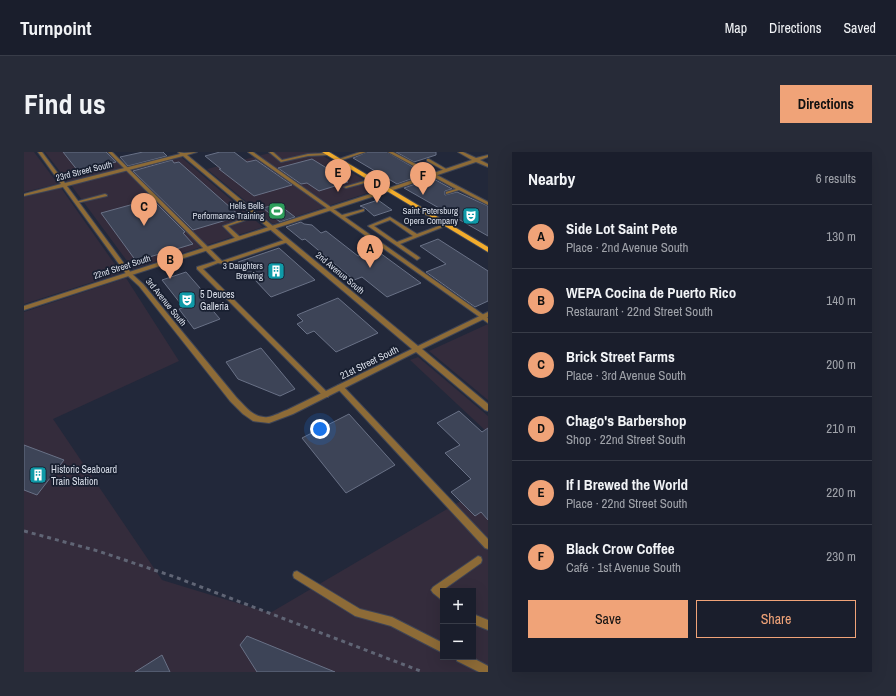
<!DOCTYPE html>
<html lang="en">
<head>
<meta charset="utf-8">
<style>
  :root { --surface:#1a1e2c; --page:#272b38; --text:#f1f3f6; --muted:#9fa2a9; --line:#383c48; --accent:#f0a378 }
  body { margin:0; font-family:"Archivo Narrow",sans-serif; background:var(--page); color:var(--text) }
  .controls { position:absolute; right:12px; bottom:12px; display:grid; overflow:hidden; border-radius:0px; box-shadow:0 4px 16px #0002 }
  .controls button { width:36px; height:36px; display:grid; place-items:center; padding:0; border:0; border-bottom:1px solid var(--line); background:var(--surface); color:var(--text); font:20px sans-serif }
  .you { position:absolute; left:296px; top:277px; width:14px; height:14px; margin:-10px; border:3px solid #fff; border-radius:50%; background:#1a73e8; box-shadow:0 0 0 6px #1a73e833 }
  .badge { display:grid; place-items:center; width:26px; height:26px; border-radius:50%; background:var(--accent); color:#111; font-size:13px; font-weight:700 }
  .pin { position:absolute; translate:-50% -33px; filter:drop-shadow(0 1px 2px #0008) }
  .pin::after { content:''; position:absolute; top:21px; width:14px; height:12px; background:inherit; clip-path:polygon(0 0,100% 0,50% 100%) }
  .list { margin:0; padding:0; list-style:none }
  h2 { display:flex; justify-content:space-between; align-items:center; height:52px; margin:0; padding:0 16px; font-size:17px }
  h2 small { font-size:13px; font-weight:400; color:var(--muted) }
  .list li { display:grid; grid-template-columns:26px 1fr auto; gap:12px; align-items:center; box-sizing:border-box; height:64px; padding:0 16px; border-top:1px solid var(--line) }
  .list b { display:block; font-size:15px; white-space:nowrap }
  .list p { margin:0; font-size:13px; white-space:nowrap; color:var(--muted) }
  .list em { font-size:13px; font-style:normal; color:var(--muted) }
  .actions { display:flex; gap:8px; padding:12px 16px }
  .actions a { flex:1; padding:9px 0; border:1px solid var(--accent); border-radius:0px; text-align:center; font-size:14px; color:var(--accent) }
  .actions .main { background:var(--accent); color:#111 }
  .map { position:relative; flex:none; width:464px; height:520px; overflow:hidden; border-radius:0px }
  header { display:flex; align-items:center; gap:24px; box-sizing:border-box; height:56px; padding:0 20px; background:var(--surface); border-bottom:1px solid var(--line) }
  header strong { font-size:19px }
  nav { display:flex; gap:22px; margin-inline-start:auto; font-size:14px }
  .intro { display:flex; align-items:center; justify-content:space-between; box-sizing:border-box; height:96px; padding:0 24px }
  h1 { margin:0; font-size:28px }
  .button { padding:10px 18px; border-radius:0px; background:var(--accent); color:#111; font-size:14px; font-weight:700 }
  main { display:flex; gap:24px; padding:0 24px }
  aside { flex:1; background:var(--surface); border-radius:0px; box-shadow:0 4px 16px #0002 }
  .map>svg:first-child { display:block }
  .industrial { fill:#342c3c; fill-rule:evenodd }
  .building { fill:#3d4457; stroke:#697186 }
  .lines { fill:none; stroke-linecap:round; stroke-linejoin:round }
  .service-casing { stroke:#3f4556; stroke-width:2 }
  .minor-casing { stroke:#3f4556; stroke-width:2 }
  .tertiary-casing { stroke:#3f4556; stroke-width:2 }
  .primary-casing { stroke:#3f4556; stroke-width:2 }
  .path { stroke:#606575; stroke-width:3; stroke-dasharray:4 4; stroke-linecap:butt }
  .service { fill:#8d6b37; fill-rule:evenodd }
  .minor { fill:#8d6b37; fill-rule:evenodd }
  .tertiary { fill:#8d6b37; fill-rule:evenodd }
  .primary { fill:#f2ac2c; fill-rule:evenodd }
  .labels { text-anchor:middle; stroke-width:3.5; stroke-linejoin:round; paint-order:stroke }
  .far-street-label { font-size:9px; fill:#dadfea; stroke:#181f30 }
  .far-poi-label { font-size:9px; fill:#dadfea; stroke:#181f30; text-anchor:end }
  .poi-label { font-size:10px; fill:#dadfea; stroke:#181f30; text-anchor:start }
  .street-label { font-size:10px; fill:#dadfea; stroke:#181f30 }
</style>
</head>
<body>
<header>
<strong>Turnpoint</strong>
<nav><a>Map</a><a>Directions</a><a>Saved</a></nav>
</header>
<div class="intro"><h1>Find us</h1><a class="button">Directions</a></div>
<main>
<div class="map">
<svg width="464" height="520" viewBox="0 0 464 520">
  <rect width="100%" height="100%" fill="#22283a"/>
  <path class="industrial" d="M 0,0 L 10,0 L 34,32 L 0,40 Z
    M 21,0 L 86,0 L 103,15 L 44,30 Z
    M 250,0 L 292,0 L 356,37 L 249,72 L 183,17 Z
    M 157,5 L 239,75 L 109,117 L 47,33 Z
    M 37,36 L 97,121 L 0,152 L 0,45 Z
    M 102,126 L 155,209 L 29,267 L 138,428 L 246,461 L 464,333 L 464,520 L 0,520 L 0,160 ZM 419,439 L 449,439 L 449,505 L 419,505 Z
    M 464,172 L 464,248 L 405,199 Z
    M 394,205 L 464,264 L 464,281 L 386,208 Z"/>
  <path class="building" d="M 39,0 L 82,0 L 92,10 L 54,19 Z
    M 119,0 L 139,0 L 143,4 L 104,14 L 96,5 Z
    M 196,0 L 210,0 L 223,10 L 232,8 L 268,33 L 230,44 L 195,17 L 197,17 L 181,4 Z
    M 343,0 L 363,0 L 401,22 L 373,32 L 329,6 Z
    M 372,0 L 412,0 L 412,3 L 390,10 Z
    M 288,7 L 301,15 L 324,30 L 295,39 L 283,31 L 277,32 L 254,16 Z
    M 148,8 L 150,11 L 155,10 L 216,64 L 169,78 L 109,19 Z
    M 408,26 L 428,37 L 421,39 L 421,43 L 433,40 L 464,54 L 464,84 L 380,36 Z
    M 128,47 L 161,80 L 159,81 L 169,92 L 112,109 L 77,61 Z
    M 354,48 L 368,58 L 350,64 L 341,56 L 336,54 Z
    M 254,52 L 271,65 L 256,70 L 239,56 Z
    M 277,70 L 280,72 L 288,73 L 297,81 L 302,79 L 334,104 L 352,98 L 397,131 L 363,145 L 338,125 L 330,128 L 281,87 L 278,88 L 262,75 Z
    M 414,87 L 464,119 L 464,149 L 451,155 L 402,120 L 422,112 L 396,94 Z
    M 255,96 L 291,128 L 247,145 L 214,110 Z
    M 162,120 L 183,144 L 178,146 L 196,167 L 170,177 L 155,157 L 160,156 L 138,128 Z
    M 314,146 L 354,181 L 312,200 L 290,179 L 283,182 L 273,172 L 279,169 L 273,163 Z
    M 237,196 L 271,237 L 256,244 L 214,227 L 202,210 Z
    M 435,259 L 458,280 L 464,276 L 464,368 L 457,360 L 451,364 L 427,340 L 447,327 L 421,301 L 436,293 L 413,271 Z
    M 325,262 L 371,313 L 322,341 L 278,286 Z
    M 0,293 L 40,308 L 13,343 L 0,338 Z
    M 223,484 L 311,520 L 233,520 L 216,493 Z
    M 138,503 L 146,520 L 111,520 Z"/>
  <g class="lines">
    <g class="service-casing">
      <path id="service" d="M 84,0 L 88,0 L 198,109 L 260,88 L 264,88 L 264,90 L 199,112 L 194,111 L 179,117 L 304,241 L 305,243 L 304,245 L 300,245 L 173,117 L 173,115 L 192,109 Z
        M 224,0 L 229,0 L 318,63 L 340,57 L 340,59 L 321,65 L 464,166 L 464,171 Z
        M 245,0 L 249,0 L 258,8 L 284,2 L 304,1 L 306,2 L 304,3 L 284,4 L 257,10 Z
        M 336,0 L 342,0 L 315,9 L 312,8 Z
        M 364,0 L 369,0 L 464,50 L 464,53 L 435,38 L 422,42 L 422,40 L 432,37 Z
        M 403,7 L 405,7 L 424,18 L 421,19 L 403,9 Z
        M 347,27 L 349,28 L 348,29 L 322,36 L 320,35 Z
        M 81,42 L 83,43 L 83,44 L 53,51 L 51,50 Z
        M 230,63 L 234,64 L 204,74 L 216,85 L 216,87 L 212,87 L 199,74 Z
        M 366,65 L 393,82 L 420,72 L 424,73 L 376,92 L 395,105 L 396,106 L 393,108 L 344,74 ZM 366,68 L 389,84 L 373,90 L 350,74 Z
        M 314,233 L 318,233 L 464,387 L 464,397 L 461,396 L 314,237 L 313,235 Z
        M 454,404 L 457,405 L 458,408 L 457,411 L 419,438 L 420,439 L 419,439 L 419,449 L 409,441 L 407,438 L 409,435 Z
        M 273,419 L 336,457 L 368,465 L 419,491 L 419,501 L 367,474 L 331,464 L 270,426 L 269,423 L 270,420 Z
        M 449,462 L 464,468 L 464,478 L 449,472 Z
        M 432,505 L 447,505 L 464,514 L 464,520 L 455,520 L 433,509 Z"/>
    </g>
    <g class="minor-casing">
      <path id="minor" d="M 14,0 L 18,0 L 41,31 L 156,2 L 154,0 L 160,1 L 173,0 L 163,3 L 394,194 L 464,160 L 464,165 L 398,197 L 464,252 L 464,259 L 461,258 L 392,200 L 269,262 L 245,271 L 229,269 L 219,262 L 206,249 L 115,134 L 103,123 L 39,35 L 0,44 L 0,42 L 37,32 ZM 159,4 L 388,197 L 263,258 C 257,260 251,264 244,265 C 230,267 221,254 212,245 L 119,132 L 107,121 L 43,34 Z"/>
    </g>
    <g class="tertiary-casing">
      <path id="tertiary" d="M 434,0 L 439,0 L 452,6 L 464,3 L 464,5 L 456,8 L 464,12 L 464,15 L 452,10 L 366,39 L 0,158 L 0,154 L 362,37 L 448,8 Z"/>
    </g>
    <g class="primary-casing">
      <path id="primary" d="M 298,0 L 305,0 L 464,95 L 464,100 Z"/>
    </g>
    <path class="path" d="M 0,379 L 74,399 L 151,425 L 399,520"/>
    <use href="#service" class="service"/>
    <use href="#minor" class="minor"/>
    <use href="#tertiary" class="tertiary"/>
    <use href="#primary" class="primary"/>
  </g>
  <defs>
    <g id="stadium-square" transform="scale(0.9)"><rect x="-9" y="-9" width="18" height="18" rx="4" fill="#2e9e5b" stroke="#181f30"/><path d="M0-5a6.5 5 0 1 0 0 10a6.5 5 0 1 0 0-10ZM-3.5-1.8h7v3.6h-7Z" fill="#fff"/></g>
    <g id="theatre-square" transform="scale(0.9)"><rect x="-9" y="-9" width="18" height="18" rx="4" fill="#0f9aa8" stroke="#181f30"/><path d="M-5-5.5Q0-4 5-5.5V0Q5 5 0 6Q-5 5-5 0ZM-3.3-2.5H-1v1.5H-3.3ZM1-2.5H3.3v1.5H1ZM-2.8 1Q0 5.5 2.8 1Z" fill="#fff"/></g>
    <g id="building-square" transform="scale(0.9)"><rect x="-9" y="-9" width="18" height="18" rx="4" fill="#0f9aa8" stroke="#181f30"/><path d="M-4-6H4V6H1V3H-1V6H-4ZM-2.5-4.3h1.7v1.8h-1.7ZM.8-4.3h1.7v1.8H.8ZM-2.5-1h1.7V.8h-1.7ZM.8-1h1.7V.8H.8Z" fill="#fff"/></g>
  </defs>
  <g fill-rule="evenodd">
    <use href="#stadium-square" x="253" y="59"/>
    <use href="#theatre-square" x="447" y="64"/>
    <use href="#building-square" x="252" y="119"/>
    <use href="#theatre-square" x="163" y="148"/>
    <use href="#building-square" x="14" y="323"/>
  </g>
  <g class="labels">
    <g class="far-street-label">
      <text transform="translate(60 19) rotate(-14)" y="3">23rd Street South</text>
      <text transform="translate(98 115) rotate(-18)" y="3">22nd Street South</text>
      <text transform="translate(316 121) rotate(40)" y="3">2nd Avenue South</text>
      <text transform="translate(142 150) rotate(51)" y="3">3rd Avenue South</text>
    </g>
    <g class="far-poi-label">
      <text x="240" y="57">Hells Bells<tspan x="240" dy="10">Performance Training</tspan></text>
      <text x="434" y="62">Saint Petersburg<tspan x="434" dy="10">Opera Company</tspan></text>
      <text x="239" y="117">3 Daughters<tspan x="239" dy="10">Brewing</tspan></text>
    </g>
    <g class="poi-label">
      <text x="176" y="146">5 Deuces<tspan x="176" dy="12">Galleria</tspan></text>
      <text x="27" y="321">Historic Seaboard<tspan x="27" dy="12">Train Station</tspan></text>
    </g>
    <g class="street-label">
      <text transform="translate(345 210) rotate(-26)" y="4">21st Street South</text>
    </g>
  </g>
</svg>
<div class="controls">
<button>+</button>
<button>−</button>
</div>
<div class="you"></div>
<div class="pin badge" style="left:346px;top:116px">A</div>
<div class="pin badge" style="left:146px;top:127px">B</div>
<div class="pin badge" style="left:120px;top:74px">C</div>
<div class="pin badge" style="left:353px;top:51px">D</div>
<div class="pin badge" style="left:314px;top:40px">E</div>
<div class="pin badge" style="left:399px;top:43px">F</div>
</div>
<aside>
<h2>Nearby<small>6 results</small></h2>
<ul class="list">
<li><span class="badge">A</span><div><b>Side Lot Saint Pete</b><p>Place · 2nd Avenue South</p></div><em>130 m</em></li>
<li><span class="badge">B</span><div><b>WEPA Cocina de Puerto Rico</b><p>Restaurant · 22nd Street South</p></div><em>140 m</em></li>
<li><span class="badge">C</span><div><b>Brick Street Farms</b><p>Place · 3rd Avenue South</p></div><em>200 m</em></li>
<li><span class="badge">D</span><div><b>Chago's Barbershop</b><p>Shop · 22nd Street South</p></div><em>210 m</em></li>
<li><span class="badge">E</span><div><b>If I Brewed the World</b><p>Place · 22nd Street South</p></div><em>220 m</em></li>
<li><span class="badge">F</span><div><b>Black Crow Coffee</b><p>Café · 1st Avenue South</p></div><em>230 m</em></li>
</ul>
<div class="actions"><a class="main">Save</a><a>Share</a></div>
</aside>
</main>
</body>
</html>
